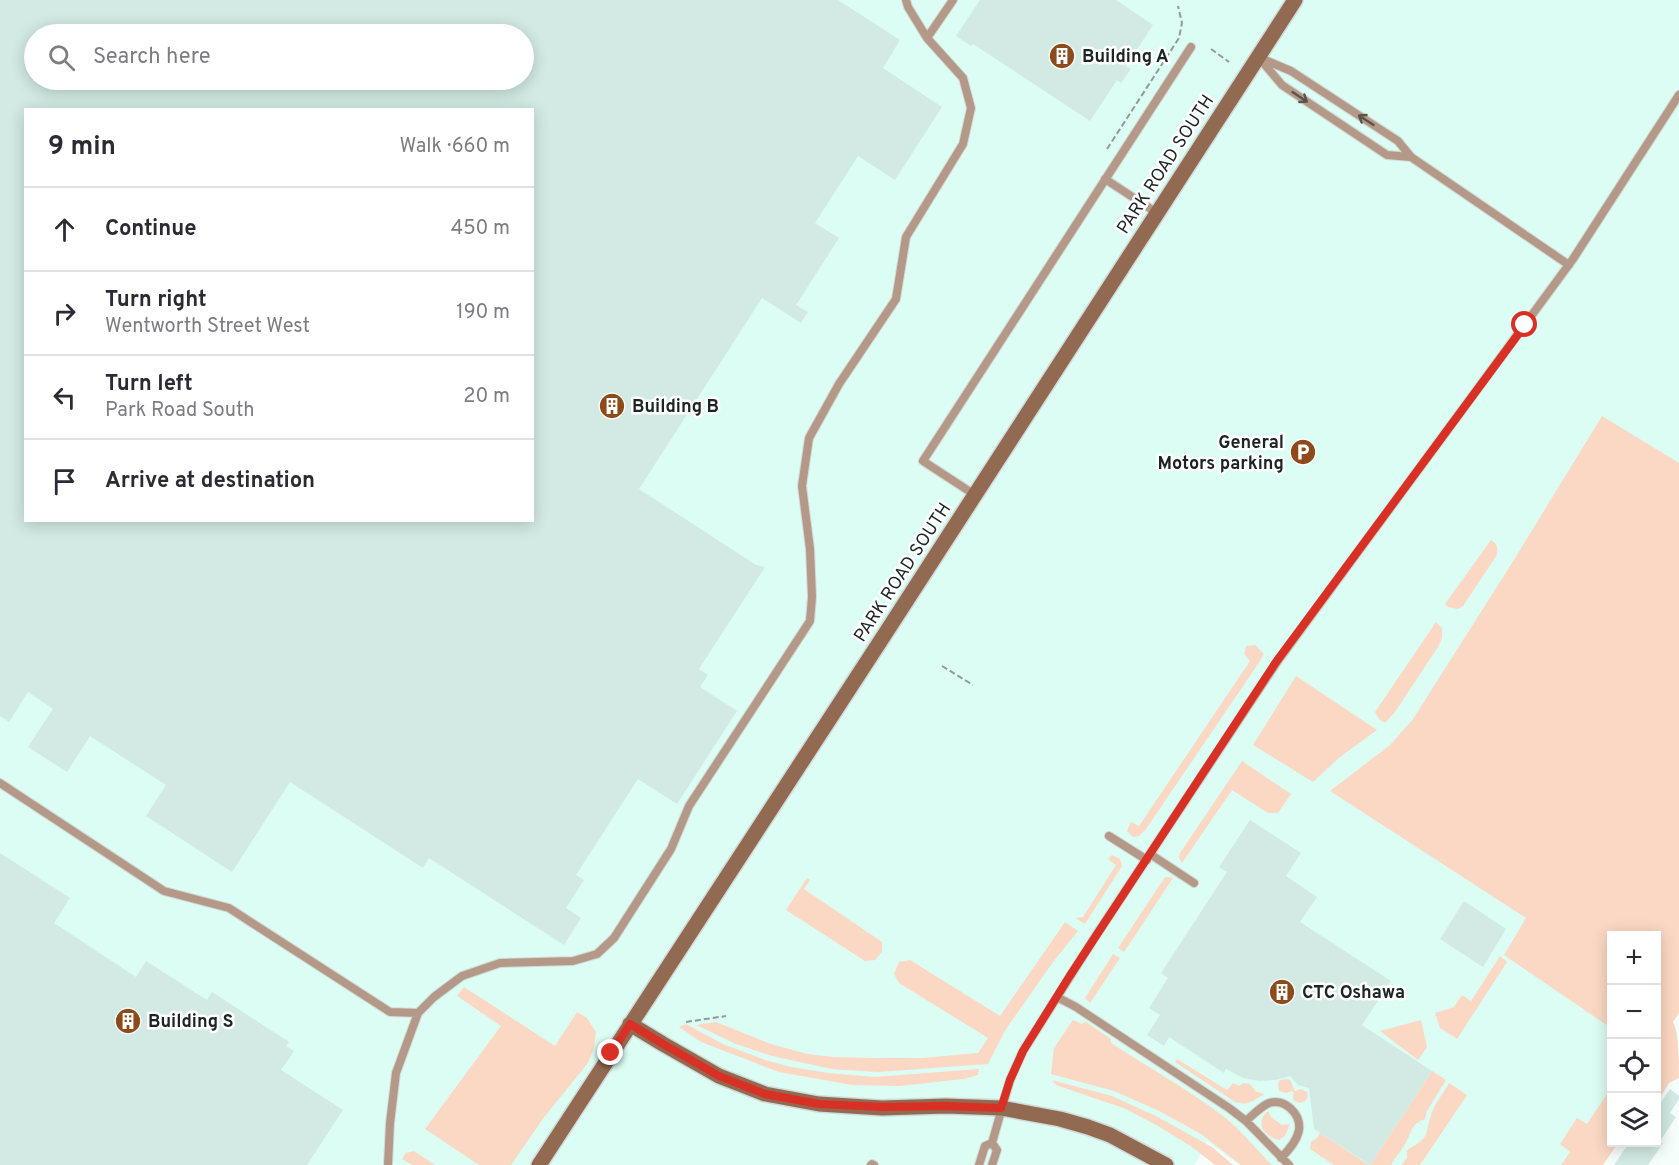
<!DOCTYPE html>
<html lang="en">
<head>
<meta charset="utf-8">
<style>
  :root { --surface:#fff; --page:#f7f7f7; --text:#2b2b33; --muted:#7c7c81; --line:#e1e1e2 }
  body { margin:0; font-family:Overpass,sans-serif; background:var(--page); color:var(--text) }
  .controls { position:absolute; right:18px; bottom:18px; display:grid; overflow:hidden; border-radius:0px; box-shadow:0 3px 15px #0003 }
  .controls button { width:54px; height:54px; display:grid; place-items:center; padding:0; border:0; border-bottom:2px solid var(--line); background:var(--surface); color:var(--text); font:30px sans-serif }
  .stop { position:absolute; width:18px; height:18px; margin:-14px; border:4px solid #d93025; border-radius:50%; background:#fff }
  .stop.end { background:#d93025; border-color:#fff; box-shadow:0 2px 6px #0008 }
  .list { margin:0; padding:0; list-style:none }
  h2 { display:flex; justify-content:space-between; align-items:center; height:78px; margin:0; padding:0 24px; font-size:26px }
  h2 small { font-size:20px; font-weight:400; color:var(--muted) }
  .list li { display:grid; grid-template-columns:39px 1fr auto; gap:18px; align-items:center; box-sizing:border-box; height:84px; padding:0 24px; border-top:2px solid var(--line) }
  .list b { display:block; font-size:22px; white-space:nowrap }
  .list p { margin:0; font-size:20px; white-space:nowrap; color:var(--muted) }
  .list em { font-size:20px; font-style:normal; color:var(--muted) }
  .icon { flex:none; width:33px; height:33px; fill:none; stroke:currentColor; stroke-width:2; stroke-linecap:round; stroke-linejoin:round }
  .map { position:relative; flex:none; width:1679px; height:1165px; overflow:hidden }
  .search { position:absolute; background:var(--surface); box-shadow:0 3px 15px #0003; left:24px; top:24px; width:510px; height:66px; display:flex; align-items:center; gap:15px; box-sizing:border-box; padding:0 21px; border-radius:33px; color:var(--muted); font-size:22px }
  .panel { position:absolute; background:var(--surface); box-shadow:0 3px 15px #0003; left:24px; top:108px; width:510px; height:414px; border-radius:0px }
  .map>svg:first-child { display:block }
  .built { fill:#dbfdf3; fill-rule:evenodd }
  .green { fill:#fbd8c4 }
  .building { fill:#d2eae3; fill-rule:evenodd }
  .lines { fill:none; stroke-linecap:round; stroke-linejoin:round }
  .service-casing { stroke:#d2dbd8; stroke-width:10 }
  .secondary-casing { stroke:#d2dbd8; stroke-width:18 }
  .path { stroke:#929b98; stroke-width:2; stroke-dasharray:6 3; stroke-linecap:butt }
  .service { stroke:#b59988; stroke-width:8 }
  .secondary { stroke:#926a52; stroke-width:15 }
  .oneway { stroke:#59534b }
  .route { stroke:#d93025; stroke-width:8 }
  .labels { text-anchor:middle; stroke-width:5; stroke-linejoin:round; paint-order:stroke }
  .poi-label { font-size:18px; font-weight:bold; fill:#1c2522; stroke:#fff; text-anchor:start }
  .street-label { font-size:18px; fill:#1c2522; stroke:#fff }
</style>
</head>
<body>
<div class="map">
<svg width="1679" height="1165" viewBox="0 0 1679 1165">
  <rect width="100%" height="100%" fill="#f5fefb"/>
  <path class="built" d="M 0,0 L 1679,0 L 1679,996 L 1656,936 L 1612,936 L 1611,1097 L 1565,1165 L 1240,1165 L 1207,1141 L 1195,1165 L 0,1165 ZM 34,34 L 524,34 L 524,80 L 34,80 ZM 26,110 L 532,110 L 532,520 L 26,520 Z"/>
  <path class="green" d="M 1602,416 L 1679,463 L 1679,1013 L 1673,1022 C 1679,1031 1679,1065 1679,1078 L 1669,1083 L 1661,1096 L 1656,1094 L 1656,936 L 1612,936 L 1611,1028 L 1504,955 L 1526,918 L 1330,791 L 1390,745 L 1413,719 L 1512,563 Z
    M 1491,540 C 1497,544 1498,547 1497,555 L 1463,606 L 1458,609 L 1448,607 L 1445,604 Z
    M 1436,622 L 1442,628 L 1442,638 L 1438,647 L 1395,712 L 1385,723 L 1379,719 L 1375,712 Z
    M 1255,645 L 1264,654 L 1258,664 L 1146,829 L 1139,836 L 1133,837 L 1127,831 L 1131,822 L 1139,826 L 1250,661 L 1244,654 L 1246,646 Z
    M 1296,676 L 1377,730 L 1340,757 L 1313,782 L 1253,745 Z
    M 1242,761 L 1291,794 L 1278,813 L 1268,813 L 1232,790 L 1182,863 L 1179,858 L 1180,853 Z
    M 1112,855 L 1120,859 L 1122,866 L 1085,924 L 1075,918 L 1083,917 L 1116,865 L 1108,859 Z
    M 1165,877 L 1173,878 L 1124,952 L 1118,948 Z
    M 807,878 L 810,880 L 804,889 L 882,942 L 882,952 L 875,960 L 865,961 L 786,910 Z
    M 1065,922 L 1078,931 L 1053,962 L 1006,1029 L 988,1064 L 878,1072 L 832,1069 L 772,1056 L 736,1044 L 696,1025 L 716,1022 L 771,1044 L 807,1054 L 833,1057 L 873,1058 L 922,1058 L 978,1053 L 988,1038 L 899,983 L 894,974 L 899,962 L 910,960 L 1000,1016 Z
    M 1113,954 L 1120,958 L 1090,1003 L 1085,998 Z
    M 1500,956 L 1507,962 L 1457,1039 L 1440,1028 L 1435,1013 L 1454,1007 L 1462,995 L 1471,1001 Z
    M 464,987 L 555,1046 L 577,1012 L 587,1018 L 596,1032 L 594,1048 L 588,1063 L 545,1116 L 511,1165 L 479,1165 L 425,1129 L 501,1026 L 457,996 Z
    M 1073,1020 L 1082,1024 L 1086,1022 L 1111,1039 L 1111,1043 C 1148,1067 1187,1089 1223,1116 C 1241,1130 1256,1149 1272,1165 L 1241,1165 L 1201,1134 L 1159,1111 L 1114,1091 L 1051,1074 L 1054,1048 Z
    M 1421,1020 L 1427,1047 L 1418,1060 L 1380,1031 Z
    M 686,1024 L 723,1044 L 765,1060 L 791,1067 L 828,1073 L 875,1077 L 979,1069 L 978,1075 L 964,1079 L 899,1086 L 852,1085 L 779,1072 L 701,1042 L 679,1027 Z
    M 1177,1059 L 1227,1090 L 1233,1083 L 1239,1086 L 1243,1083 L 1250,1084 L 1255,1090 L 1255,1091 L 1264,1094 C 1253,1101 1248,1106 1235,1102 L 1175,1062 Z
    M 1432,1071 L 1446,1080 L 1427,1111 L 1425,1119 C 1410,1124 1412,1133 1405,1144 C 1401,1152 1395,1157 1391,1165 L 1370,1165 Z
    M 1286,1079 L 1290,1080 L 1295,1091 L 1301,1089 L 1307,1092 L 1308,1097 L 1305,1101 L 1300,1103 L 1294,1101 L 1293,1097 L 1294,1093 L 1292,1091 L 1286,1093 L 1279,1091 L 1278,1084 L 1280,1080 Z
    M 1052,1080 L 1112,1096 L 1156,1116 L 1212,1147 L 1233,1165 L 1215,1165 L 1192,1147 L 1158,1126 L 1126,1109 L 1056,1085 Z
    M 1449,1083 L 1467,1095 L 1420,1165 L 1401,1165 L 1407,1158 L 1407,1150 C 1432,1136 1424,1135 1432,1112 C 1436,1102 1444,1092 1449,1083 Z
    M 1611,1088 L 1612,1142 L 1618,1143 L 1603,1165 L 1561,1165 L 1570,1152 L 1560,1144 L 1577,1118 L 1587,1124 Z
    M 1268,1111 L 1271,1117 L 1282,1125 L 1290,1124 L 1285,1136 L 1279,1140 C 1264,1136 1254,1123 1268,1111 Z
    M 1320,1133 L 1369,1165 L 1334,1165 L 1310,1149 L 1311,1142 L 1316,1139 Z
    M 414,1151 L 435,1165 L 412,1165 L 402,1159 L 406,1153 Z"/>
  <path class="building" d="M 0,0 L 838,0 L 900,40 L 883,68 L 942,107 L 895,180 L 858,156 L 815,223 L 839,238 L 796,305 L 808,312 L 801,323 L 762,298 L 639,489 L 756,565 L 765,567 L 699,669 L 708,675 L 700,687 L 737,711 L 677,804 L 638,779 L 576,875 L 584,880 L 566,908 L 581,918 L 564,945 L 429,858 L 423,868 L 290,782 L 232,872 L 146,816 L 166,785 L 90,736 L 67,772 L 28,747 L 53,709 L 28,692 L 9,722 L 0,716 ZM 34,34 L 524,34 L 524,80 L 34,80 ZM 26,110 L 532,110 L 532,520 L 26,520 Z
    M 980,0 L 1116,0 L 1153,25 L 1126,66 L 1131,69 L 1121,83 L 1117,80 L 1090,121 L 973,44 L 971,46 L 956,36 Z
    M 1250,820 L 1301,853 L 1286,876 L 1317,897 L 1300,922 L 1391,981 L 1362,1025 L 1432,1071 L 1370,1165 L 1314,1129 L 1309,1088 L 1298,1085 L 1290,1076 L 1275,1080 L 1259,1081 L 1243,1078 L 1226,1069 L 1224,1073 L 1169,1037 L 1164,1046 L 1147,1035 L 1160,1015 L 1149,1008 L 1168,978 L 1161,973 L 1227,872 L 1219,867 Z
    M 0,853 L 70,898 L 54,923 L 136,977 L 146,961 L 207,1000 L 212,992 L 289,1042 L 286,1046 L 294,1051 L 281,1070 L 343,1110 L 307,1165 L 0,1165 Z
    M 1464,901 L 1506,929 L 1483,967 L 1440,939 Z
    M 1670,1089 L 1679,1096 L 1679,1099 L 1670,1113 L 1676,1117 L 1659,1143 L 1663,1143 L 1648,1165 L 1614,1165 L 1629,1143 L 1656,1143 L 1656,1109 Z"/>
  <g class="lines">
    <g class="service-casing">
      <path id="service" d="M 906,0 L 908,7 L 927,38 L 953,0
        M 1258,57 L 1291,71 L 1398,141 L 1411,157 L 1569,265
        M 1260,59 L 1282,85 L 1387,155 L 1411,157
        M 1105,179 L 1157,213
        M 975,495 L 923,461 L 1191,47
        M 0,783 L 164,891 L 229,908 L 390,1012 L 418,1013 L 434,997 L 462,976 L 500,963 L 573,961 L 597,954 L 614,938 L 671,849 L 689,806 L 810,621 L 812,597 L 810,549 L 802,486 L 809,438 L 839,384 L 896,299 L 906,237 L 963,144 L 971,108 L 963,78 L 927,38
        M 1109,836 L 1147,860
        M 1150,854 L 1194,883
        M 1057,997 L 1076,1007 L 1229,1108 L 1246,1121 L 1289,1165
        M 1246,1121 C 1253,1115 1260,1107 1269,1103 C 1285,1098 1301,1114 1299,1130 C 1297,1141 1289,1150 1281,1158
        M 992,1143 L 1010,1080 L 1023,1051 L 1095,937 L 1277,662 L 1573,259 L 1679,95
        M 388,1165 L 390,1123 L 396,1073 L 418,1013
        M 871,1165 L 872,1164 L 874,1165
        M 979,1165 L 985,1146 L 992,1143 L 997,1150 L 992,1165"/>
    </g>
    <g class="secondary-casing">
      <path id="secondary" d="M 630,1024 L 663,1044 L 719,1076 L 765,1094 L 819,1104 L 882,1108 L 946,1106 L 1001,1108 L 1060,1119 L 1088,1127 L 1110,1135 L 1166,1165
        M 539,1165 L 885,634 L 1295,0"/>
    </g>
    <path class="path" d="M 1211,49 L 1229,62
      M 1107,149 L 1179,38 L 1182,23 L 1178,6
      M 942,666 L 973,685
      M 686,1022 L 726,1016"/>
    <use href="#service" class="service"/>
    <use href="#secondary" class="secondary"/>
  </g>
  <defs><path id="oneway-shaft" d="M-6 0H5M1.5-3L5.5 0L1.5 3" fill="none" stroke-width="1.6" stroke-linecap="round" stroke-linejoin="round" transform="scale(1.5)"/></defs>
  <g class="oneway">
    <use href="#oneway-shaft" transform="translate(1300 97) rotate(34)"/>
    <use href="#oneway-shaft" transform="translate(1366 120) rotate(-147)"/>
  </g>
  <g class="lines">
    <path class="route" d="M 611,1053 L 630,1024 L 663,1044 L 719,1076 L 765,1094 L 819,1104 L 882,1107 L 946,1106 L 1001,1108 L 1010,1080 L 1023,1051 L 1069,977 L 1276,662 L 1525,325"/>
  </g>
  <defs>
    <g id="building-disc" transform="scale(1.35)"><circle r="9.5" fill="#8d4a1a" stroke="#fff"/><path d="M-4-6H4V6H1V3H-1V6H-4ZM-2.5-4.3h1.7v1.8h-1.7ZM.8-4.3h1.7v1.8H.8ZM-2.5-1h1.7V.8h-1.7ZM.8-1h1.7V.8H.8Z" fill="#fff"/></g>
    <g id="parking-disc" transform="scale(1.35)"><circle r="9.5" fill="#8d4a1a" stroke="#fff"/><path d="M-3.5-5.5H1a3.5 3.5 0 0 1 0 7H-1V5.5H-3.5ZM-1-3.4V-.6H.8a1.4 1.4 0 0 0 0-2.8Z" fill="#fff"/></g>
  </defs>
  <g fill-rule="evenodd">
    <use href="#building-disc" x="1062" y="56"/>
    <use href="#building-disc" x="612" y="406"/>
    <use href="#parking-disc" x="1303" y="452"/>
    <use href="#building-disc" x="1282" y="992"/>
    <use href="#building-disc" x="128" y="1021"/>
  </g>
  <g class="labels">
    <g class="poi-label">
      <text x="1082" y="62">Building A</text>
      <text x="632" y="412">Building B</text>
      <text x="1284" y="448" text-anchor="end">General<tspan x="1284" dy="21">Motors parking</tspan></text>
      <text x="1302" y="998">CTC Oshawa</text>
      <text x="148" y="1027">Building S</text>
    </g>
    <g class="street-label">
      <text transform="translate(1165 164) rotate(-57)" y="6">PARK ROAD SOUTH</text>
      <text transform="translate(902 572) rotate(-57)" y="6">PARK ROAD SOUTH</text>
    </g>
  </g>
</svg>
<div class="controls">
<button>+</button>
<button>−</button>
<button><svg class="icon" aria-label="locate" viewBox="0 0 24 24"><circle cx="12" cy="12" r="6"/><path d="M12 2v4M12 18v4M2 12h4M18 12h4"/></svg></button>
<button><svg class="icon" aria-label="layers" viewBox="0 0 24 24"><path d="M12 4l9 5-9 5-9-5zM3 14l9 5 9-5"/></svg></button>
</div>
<div class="stop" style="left:1525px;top:325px"></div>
<div class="stop end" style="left:611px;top:1053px"></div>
<div class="search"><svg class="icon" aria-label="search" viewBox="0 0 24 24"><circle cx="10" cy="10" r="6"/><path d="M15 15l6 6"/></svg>Search here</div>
<section class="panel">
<h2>9 min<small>Walk · 660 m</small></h2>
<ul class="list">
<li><svg class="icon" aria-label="ahead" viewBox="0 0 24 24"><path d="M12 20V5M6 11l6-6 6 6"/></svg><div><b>Continue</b></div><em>450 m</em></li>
<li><svg class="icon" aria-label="right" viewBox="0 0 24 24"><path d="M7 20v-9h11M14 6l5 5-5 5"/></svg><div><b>Turn right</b><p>Wentworth Street West</p></div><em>190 m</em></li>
<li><svg class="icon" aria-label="left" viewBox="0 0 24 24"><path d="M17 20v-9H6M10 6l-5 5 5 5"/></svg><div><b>Turn left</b><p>Park Road South</p></div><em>20 m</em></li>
<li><svg class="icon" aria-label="arrive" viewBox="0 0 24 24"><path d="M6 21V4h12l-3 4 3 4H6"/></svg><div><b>Arrive at destination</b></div></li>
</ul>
</section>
</div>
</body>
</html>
